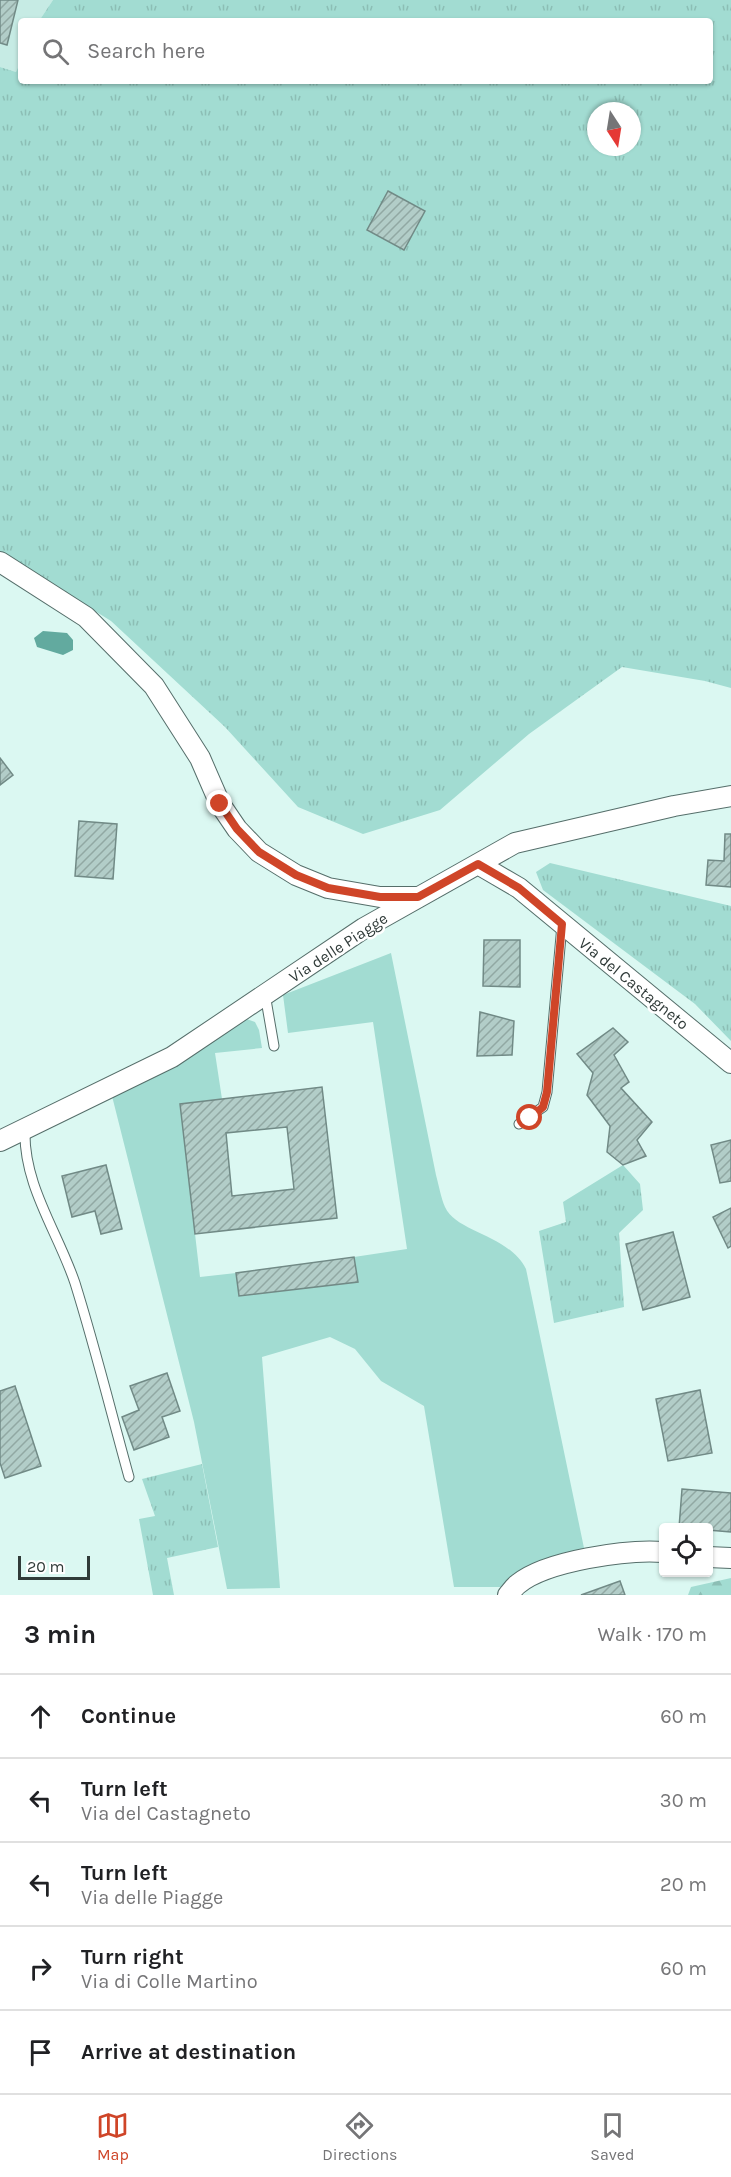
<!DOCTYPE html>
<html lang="en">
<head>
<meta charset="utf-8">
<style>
  :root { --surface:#fff; --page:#f6f6f6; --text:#202124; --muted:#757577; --line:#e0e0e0; --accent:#cf4528 }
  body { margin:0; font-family:Karla,sans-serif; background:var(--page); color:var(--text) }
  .controls { position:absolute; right:18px; bottom:18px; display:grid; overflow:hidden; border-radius:6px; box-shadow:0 2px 4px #0004 }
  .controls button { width:54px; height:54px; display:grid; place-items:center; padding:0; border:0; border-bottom:2px solid var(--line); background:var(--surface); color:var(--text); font:30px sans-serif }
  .compass { position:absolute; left:587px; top:102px; width:54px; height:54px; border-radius:50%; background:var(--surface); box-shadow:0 2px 4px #0004; rotate:168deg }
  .scale { position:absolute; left:18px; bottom:15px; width:72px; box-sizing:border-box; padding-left:6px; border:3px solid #303b39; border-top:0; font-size:16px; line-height:21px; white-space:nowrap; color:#303b39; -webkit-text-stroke:4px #fff; paint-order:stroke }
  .stop { position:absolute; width:18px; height:18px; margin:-14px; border:4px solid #cf4528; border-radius:50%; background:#fff }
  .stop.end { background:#cf4528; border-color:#fff; box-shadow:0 2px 6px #0008 }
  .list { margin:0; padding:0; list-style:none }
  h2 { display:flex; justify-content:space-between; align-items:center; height:78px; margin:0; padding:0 24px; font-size:26px }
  h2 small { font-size:20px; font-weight:400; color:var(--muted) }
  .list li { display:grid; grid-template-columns:39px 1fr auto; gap:18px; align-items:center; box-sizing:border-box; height:84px; padding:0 24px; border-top:2px solid var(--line) }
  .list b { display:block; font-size:22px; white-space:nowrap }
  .list p { margin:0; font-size:20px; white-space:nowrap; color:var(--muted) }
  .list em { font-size:20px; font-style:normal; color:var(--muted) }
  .icon { flex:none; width:33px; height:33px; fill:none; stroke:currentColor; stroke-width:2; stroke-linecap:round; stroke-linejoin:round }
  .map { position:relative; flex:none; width:731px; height:1595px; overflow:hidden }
  .search { position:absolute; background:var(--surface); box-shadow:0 2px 4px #0004; left:18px; right:18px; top:18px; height:66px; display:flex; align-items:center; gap:15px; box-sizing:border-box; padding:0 21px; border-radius:6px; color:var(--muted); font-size:22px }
  .sheet { height:498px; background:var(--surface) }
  nav { display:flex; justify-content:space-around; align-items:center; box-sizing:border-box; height:84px; border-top:2px solid var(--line); background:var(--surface); font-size:16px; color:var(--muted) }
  nav a { display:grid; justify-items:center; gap:3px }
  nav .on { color:var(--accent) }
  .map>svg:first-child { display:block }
  .built { fill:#c6ebe4 }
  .grass { fill:url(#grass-tufts); fill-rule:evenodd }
  .forest { fill:url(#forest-firs) }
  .park { fill:#a2dcd2 }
  .water { fill:#62aa9f }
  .building { fill:url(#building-hatch); stroke:#718a86; stroke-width:1.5; fill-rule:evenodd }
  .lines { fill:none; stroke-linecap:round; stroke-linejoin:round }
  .service-casing { stroke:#556e6a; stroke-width:11 }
  .minor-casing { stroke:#556e6a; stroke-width:22 }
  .service { stroke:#fff; stroke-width:9 }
  .minor { stroke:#fff; stroke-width:20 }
  .route { stroke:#cf4528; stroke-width:8 }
  .labels { text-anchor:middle; stroke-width:5; stroke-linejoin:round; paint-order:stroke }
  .street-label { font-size:16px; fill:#303b39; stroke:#fff }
</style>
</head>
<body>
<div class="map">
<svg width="731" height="1595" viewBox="0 0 731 1595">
  <defs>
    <pattern id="grass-tufts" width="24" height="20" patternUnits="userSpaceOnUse" patternTransform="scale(1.5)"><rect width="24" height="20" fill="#a2dcd2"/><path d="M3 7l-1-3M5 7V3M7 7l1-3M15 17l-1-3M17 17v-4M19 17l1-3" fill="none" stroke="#8cbeb5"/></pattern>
    <pattern id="forest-firs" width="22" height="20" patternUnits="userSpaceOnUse" patternTransform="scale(1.5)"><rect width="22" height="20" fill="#a2dcd2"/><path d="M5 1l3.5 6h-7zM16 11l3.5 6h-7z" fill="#8cbeb5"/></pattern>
    <pattern id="building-hatch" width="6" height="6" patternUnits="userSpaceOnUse" patternTransform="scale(1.5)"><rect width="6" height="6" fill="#b2cdc8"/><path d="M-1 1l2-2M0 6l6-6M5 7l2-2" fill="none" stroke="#91a8a3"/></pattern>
  </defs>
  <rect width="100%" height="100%" fill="#dbf8f2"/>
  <path class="built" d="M 0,0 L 53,0 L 39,21 L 21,21 L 21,61 L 16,72 L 0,67 Z"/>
  <path class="grass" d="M 53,0 L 731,0 L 731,688 L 705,681 L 622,667 L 529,734 L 440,810 L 363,834 L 298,807 L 225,727 L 111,621 L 0,552 L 0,67 L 16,72 L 21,61 L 21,81 L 710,81 L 710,21 L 39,21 ZM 596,111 L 632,111 L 632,147 L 596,147 Z
    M 550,863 L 731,906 L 731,1041 L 695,1004 L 543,890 L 536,872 Z
    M 623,1165 L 640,1184 L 643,1210 L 619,1233 L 624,1307 L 554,1323 L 539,1231 L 566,1222 L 563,1202 Z
    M 202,1464 L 218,1547 L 167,1558 L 174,1595 L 153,1595 L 139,1519 L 155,1516 L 142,1479 Z"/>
  <path class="forest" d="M 731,1578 L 731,1595 L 688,1595 L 691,1587 Z"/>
  <path class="park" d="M 391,953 L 436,1175 C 439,1186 441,1198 445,1207 C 457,1233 508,1234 526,1269 L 584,1548 L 557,1557 L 504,1587 L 454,1587 L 424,1406 L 381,1381 L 355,1349 L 330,1337 L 262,1357 L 280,1588 L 227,1589 L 194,1422 L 112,1096 L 241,1017 L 255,1022 L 259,1030 L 262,1048 L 215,1053 L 222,1099 L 180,1104 L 200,1277 L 236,1273 L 240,1296 L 357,1282 L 354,1257 L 407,1249 L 373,1022 L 288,1033 L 283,995 Z"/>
  <path class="water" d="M 43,631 L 67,633 L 73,640 L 73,650 L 63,655 L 37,647 L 34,638 Z"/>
  <path class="building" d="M 0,0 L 18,0 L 7,45 L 0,43 Z
    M 388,191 L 425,211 L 404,250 L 367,230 Z
    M 0,758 L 13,775 L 0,785 Z
    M 79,821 L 117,824 L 113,879 L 75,876 Z
    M 725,834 L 731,834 L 731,887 L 706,885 L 708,860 L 724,861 Z
    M 484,940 L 520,940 L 520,987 L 483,986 Z
    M 480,1012 L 514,1021 L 512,1055 L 477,1056 Z
    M 613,1028 L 628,1042 L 614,1055 L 629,1082 L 621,1088 L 652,1122 L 637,1140 L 646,1156 L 623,1165 L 607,1152 L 610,1126 L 587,1095 L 593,1073 L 577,1054 Z
    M 322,1087 L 337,1218 L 195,1234 L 180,1104 ZM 287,1127 L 294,1189 L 232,1196 L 226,1133 Z
    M 731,1140 L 731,1181 L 720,1183 L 711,1145 Z
    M 106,1165 L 122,1229 L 101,1234 L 95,1211 L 72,1217 L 62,1176 Z
    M 731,1208 L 731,1246 L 728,1248 L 713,1217 Z
    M 673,1232 L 690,1297 L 643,1310 L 626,1244 Z
    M 354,1257 L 358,1282 L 239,1296 L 236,1273 Z
    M 167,1373 L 180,1411 L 162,1417 L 169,1437 L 134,1450 L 122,1417 L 139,1410 L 130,1386 Z
    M 15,1386 L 41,1466 L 5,1478 L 0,1463 L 0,1391 Z
    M 700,1390 L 712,1453 L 668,1461 L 656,1399 Z
    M 682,1489 L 731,1493 L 731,1532 L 708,1530 L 708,1528 L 679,1528 Z
    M 620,1581 L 625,1595 L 581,1595 Z"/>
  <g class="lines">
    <g class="service-casing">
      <path id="service" d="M 265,994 L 274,1046
        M 519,1124 L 543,1107 L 547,1092 L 562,925
        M 25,1129 C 23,1185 58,1232 75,1283 C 95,1347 111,1412 129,1477"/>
    </g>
    <g class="minor-casing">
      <path id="minor" d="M 0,562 L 86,617 L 154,686 L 200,758 L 220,804 L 237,829 L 259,852 L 296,875 L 328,888 L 380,897 L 417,897
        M 478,864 L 519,888 L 731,1063
        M 0,1141 L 172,1057 L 364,928 L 515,843 L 674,806 L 731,796
        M 708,1557 L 731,1558
        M 508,1595 C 511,1592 514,1587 518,1584 C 546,1561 627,1549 664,1552"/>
    </g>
    <use href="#service" class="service"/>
    <use href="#minor" class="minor"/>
  </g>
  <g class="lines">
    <path class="route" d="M 220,804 L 237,829 L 259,852 L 296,875 L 328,888 L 380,897 L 418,897 L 478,864 L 519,888 L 562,924 L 547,1092 L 543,1107 L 530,1118"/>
  </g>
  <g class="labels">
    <g class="street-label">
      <text transform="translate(338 947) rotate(-33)" y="6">Via delle Piagge</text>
      <text transform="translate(634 983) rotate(39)" y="6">Via del Castagneto</text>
    </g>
  </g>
</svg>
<div class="controls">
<button><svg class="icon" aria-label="locate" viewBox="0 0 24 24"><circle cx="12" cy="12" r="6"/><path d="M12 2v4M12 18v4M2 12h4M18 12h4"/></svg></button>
</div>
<svg class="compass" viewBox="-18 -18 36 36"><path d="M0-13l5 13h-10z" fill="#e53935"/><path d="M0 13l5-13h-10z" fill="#757577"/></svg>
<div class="scale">20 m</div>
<div class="stop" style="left:530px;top:1118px"></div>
<div class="stop end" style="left:220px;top:804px"></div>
<div class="search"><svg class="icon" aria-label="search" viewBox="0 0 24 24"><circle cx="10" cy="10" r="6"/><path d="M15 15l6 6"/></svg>Search here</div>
</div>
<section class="sheet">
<h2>3 min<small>Walk · 170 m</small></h2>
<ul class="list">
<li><svg class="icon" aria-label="ahead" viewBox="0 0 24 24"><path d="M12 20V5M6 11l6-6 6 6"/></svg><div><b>Continue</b></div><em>60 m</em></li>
<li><svg class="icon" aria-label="left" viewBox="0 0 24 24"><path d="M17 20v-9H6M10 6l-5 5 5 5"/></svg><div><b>Turn left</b><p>Via del Castagneto</p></div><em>30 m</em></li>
<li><svg class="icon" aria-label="left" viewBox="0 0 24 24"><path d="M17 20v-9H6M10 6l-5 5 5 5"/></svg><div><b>Turn left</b><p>Via delle Piagge</p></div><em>20 m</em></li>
<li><svg class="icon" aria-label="right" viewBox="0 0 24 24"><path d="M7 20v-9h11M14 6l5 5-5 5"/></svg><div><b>Turn right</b><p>Via di Colle Martino</p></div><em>60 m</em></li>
<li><svg class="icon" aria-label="arrive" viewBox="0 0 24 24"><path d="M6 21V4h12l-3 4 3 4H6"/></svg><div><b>Arrive at destination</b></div></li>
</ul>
</section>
<nav>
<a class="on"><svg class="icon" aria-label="map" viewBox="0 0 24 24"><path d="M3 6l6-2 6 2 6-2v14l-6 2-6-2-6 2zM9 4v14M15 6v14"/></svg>Map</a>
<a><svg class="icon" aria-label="directions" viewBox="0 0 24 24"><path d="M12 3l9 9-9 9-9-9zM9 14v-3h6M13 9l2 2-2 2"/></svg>Directions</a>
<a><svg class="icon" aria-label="saved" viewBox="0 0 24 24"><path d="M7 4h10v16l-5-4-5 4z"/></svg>Saved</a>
</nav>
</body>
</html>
